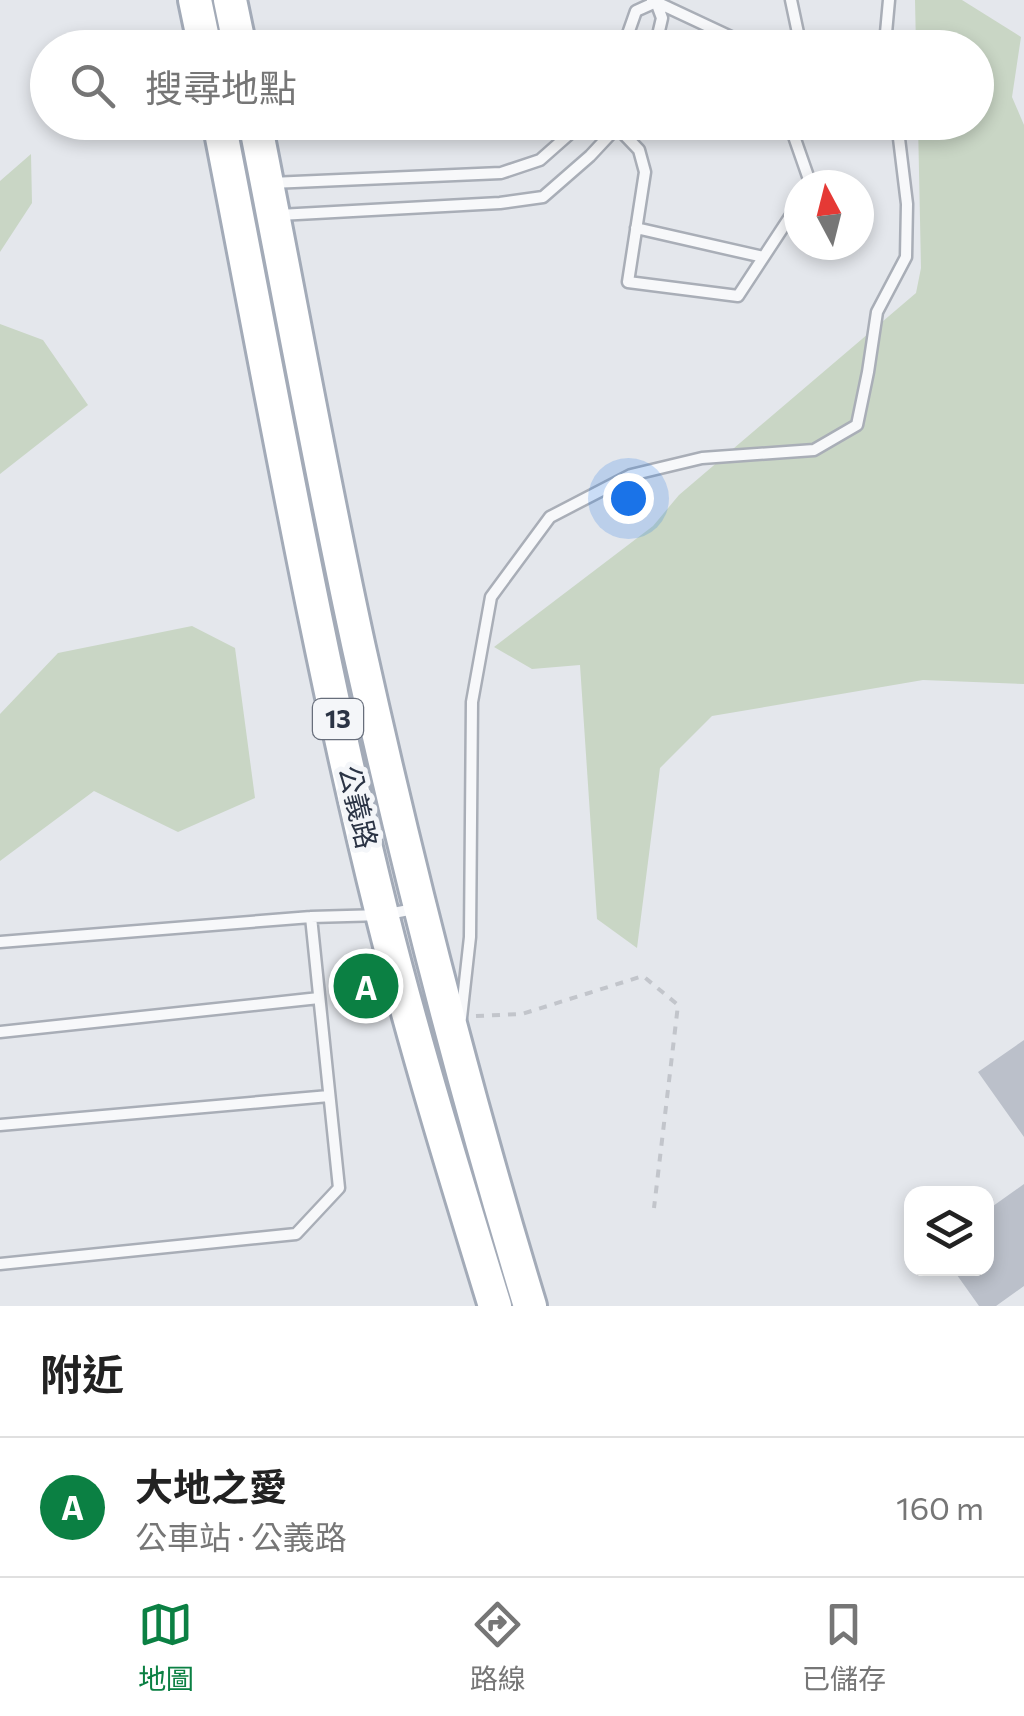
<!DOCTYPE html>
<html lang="zh-TW">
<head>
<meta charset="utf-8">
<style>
  :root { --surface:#fff; --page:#f2f2f2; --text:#222; --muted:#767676; --line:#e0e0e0; --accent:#0b8043 }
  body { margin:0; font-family:Commissioner,"Noto Sans TC",sans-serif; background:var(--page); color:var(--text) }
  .controls { position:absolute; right:30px; bottom:30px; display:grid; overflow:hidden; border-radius:20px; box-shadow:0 5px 15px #0003 }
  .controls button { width:90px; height:90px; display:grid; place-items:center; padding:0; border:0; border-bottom:2px solid var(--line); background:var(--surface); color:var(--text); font:50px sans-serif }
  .compass { position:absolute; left:784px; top:170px; width:90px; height:90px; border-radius:50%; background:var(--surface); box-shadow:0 5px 15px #0003; rotate:353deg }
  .you { position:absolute; left:628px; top:498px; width:35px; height:35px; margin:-25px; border:8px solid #fff; border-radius:50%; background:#1a73e8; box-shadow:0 0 0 15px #1a73e833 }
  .badge { display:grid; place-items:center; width:65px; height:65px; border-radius:50%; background:var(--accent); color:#fff; font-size:32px; font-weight:700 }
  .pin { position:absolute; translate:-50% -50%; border:5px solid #fff; box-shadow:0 2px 10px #0006 }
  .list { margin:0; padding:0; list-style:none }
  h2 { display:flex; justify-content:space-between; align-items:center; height:130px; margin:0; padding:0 40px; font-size:42px }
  h2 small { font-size:32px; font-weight:400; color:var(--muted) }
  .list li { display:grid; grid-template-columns:65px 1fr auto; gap:30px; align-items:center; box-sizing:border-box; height:140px; padding:0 40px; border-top:2px solid var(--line) }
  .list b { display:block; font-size:38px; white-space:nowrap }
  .list p { margin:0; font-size:32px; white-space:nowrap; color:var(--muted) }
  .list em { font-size:32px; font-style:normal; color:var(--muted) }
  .icon { flex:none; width:55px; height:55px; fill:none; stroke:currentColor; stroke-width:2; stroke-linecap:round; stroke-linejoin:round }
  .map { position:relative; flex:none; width:1024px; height:1306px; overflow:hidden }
  .search { position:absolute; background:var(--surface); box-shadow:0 5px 15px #0003; left:30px; right:30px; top:30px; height:110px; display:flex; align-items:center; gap:25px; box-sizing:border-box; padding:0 35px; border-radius:55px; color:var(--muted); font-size:38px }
  .sheet { height:270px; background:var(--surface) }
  nav { display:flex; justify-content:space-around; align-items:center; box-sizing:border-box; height:140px; border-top:2px solid var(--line); background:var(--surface); font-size:28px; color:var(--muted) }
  nav a { display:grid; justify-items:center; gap:5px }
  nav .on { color:var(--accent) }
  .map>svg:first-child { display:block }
  .green { fill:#c9d6c5 }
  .building { fill:#bbc0ca }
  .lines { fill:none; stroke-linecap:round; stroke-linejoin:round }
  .service-casing { stroke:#a9aeb7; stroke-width:15 }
  .primary-casing { stroke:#a3abb8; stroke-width:38 }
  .path { stroke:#c2c5cb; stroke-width:4; stroke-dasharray:8 8; stroke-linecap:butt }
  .service { stroke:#f7f8fa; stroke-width:10 }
  .primary { stroke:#fff; stroke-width:32 }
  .labels { text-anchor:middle; stroke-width:10; stroke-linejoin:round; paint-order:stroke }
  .shield { fill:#f4f6f9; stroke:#676e7b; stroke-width:2.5 }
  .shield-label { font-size:25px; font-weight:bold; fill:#2b3445 }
  .street-label { font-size:28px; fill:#2b3445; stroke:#f4f6f9 }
</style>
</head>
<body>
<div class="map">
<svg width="1024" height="1306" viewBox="0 0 1024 1306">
  <rect width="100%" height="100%" fill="#e4e7ec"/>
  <path class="green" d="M 915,0 L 962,0 L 1021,37 L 1012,97 L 1024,125 L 1024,684 L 923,680 L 712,716 L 660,768 L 637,948 L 597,919 L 580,665 L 532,669 L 494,647 L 653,526 L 679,495 L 916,293 L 921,268 L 918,123 L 976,122 L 976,48 L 916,47 Z
    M 31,154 L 32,203 L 0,252 L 0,181 Z
    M 0,324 L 43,340 L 88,405 L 0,474 Z
    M 192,626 L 235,648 L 255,798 L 178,832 L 94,791 L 0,861 L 0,714 L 58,653 Z"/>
  <path class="building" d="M 1024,1040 L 1024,1137 L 978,1072 Z
    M 1024,1184 L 1024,1286 L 996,1306 L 979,1306 L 952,1268 L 986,1268 L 986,1211 Z"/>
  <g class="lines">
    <g class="service-casing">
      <path id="service" d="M 652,0 L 746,44 L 750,48
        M 791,0 L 798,33 L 798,48
        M 623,48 L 636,11 L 656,2
        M 655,48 L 662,18 L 656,2
        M 888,48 L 886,33 L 889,0
        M 608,122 L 617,127 L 639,150 L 645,172 L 628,282 L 738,296 L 799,203
        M 789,122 L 811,185
        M 271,183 L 501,173 L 540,160 L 583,122
        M 279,215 L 500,203 L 543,197 L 590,156 L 618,126
        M 636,228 L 763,257
        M 0,942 L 311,917 L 383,915 L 414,909
        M 461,1018 L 470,937 L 472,702 L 491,597 L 550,517 L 631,475 L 702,458 L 814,450 L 857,425 L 868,372 L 877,312 L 906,257 L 907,204 L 897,122
        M 0,1032 L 319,998
        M 0,1125 L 329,1096
        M 0,1264 L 296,1234 L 339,1188 L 311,917"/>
    </g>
    <g class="primary-casing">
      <path id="primary" d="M 195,0 L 205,48
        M 230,0 L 240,48
        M 219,122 C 271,387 317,653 382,914 C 415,1046 455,1176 495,1306
        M 255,122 C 290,298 321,474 359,648 C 408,869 464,1089 530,1306"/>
    </g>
    <path class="path" d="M 476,1016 L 522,1014 L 643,976 L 678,1005 L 654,1208"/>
    <use href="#service" class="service"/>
    <use href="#primary" class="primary"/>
  </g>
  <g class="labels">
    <rect class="shield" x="313" y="699" width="50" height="40" rx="8"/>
    <g class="shield-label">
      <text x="338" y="728">13</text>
    </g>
    <g class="street-label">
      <text transform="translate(358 807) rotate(77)" y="10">公義路</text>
    </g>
  </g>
</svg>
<div class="controls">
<button><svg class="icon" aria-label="layers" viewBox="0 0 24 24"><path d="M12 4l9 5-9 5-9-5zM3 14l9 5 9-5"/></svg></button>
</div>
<svg class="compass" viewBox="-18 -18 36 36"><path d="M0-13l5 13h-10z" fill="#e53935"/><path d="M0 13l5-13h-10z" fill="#767676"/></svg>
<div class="you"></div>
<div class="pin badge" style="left:366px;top:986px">A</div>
<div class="search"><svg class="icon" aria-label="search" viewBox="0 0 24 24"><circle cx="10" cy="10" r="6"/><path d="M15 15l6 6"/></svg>搜尋地點</div>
</div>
<section class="sheet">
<h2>附近<small></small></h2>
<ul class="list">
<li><span class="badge">A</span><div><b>大地之愛</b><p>公車站 · 公義路</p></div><em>160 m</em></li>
</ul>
</section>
<nav>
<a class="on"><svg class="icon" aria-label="map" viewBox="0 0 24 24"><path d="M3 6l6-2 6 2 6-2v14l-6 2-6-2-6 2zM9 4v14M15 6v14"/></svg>地圖</a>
<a><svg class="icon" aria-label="directions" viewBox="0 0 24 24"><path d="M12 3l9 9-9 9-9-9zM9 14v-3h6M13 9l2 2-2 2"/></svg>路線</a>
<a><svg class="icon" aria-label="saved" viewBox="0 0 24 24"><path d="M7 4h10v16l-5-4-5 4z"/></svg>已儲存</a>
</nav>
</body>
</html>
